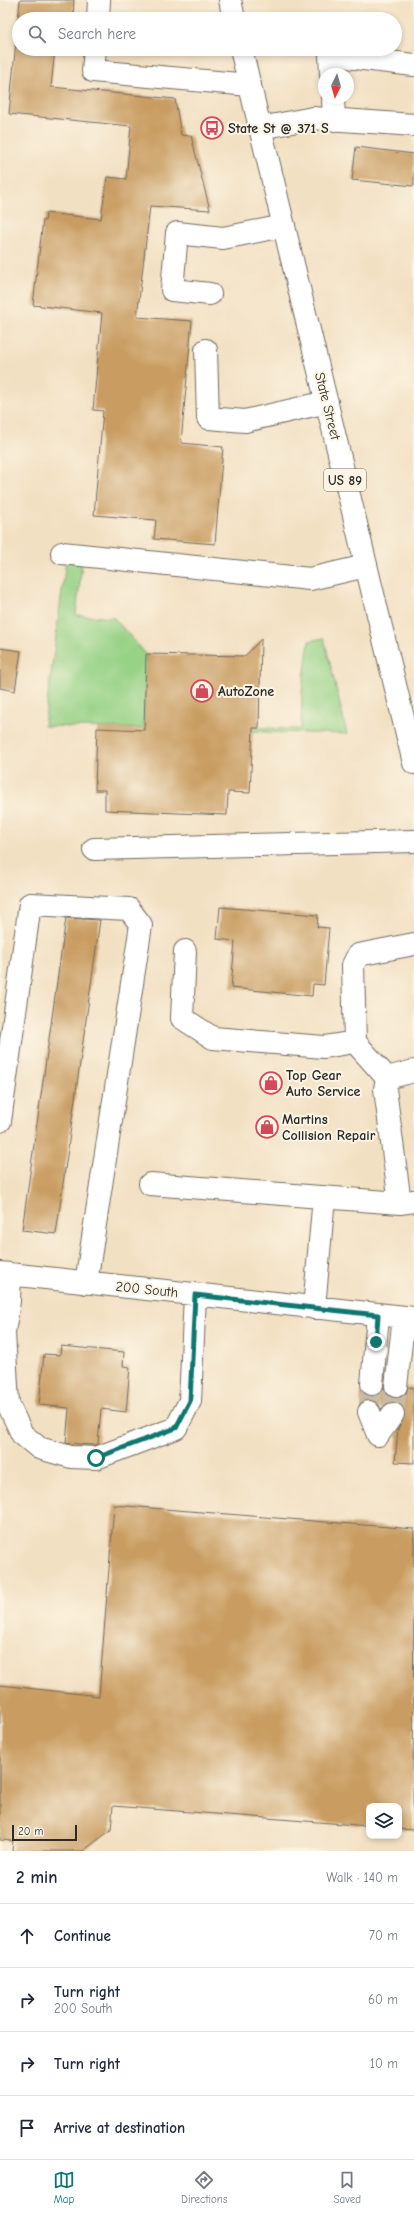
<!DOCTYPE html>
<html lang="en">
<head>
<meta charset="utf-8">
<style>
  :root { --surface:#fff; --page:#f2f2f3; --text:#1f2937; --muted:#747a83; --line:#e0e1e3; --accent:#0f766e }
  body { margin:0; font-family:"Comic Neue",sans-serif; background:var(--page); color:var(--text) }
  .controls { position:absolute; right:12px; bottom:12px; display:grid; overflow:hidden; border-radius:8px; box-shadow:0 2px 6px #0003 }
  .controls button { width:36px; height:36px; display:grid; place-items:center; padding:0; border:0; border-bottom:1px solid var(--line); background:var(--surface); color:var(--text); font:20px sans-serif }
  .compass { position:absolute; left:318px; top:68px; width:36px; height:36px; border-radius:50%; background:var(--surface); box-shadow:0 2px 6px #0003; rotate:185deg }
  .scale { position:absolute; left:12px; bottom:10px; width:65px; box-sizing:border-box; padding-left:4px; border:2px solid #2b2b2b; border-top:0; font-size:11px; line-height:14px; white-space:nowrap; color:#2b2b2b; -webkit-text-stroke:3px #fcf5e5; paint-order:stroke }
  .stop { position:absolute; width:12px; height:12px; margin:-9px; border:3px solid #0f766e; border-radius:50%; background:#fff }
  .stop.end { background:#0f766e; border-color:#fff; box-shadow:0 1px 4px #0008 }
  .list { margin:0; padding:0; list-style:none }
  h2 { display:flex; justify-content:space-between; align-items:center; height:52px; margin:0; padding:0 16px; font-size:17px }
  h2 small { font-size:13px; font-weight:400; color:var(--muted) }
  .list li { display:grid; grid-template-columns:26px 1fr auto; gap:12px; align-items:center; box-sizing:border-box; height:64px; padding:0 16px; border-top:1px solid var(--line) }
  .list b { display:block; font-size:15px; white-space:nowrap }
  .list p { margin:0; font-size:13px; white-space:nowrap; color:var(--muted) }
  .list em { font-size:13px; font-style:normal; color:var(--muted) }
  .icon { flex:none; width:22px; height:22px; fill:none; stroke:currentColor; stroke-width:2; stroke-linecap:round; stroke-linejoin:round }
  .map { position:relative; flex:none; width:414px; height:1851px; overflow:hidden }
  .search { position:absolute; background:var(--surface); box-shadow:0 2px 6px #0003; left:12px; right:12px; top:12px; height:44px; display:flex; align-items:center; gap:10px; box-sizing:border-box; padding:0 14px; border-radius:22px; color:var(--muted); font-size:15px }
  .sheet { height:308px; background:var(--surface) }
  nav { display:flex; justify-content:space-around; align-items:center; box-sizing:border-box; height:56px; border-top:1px solid var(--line); background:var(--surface); font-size:11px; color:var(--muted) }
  nav a { display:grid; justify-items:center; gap:2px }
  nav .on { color:var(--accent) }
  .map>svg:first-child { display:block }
  .green { fill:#97d286; stroke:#617e58 }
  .building { fill:#c99d62 }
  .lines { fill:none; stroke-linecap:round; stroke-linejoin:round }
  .minor-tunnel { stroke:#cabca4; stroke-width:22; stroke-dasharray:22 11; stroke-linecap:butt }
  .minor-casing { stroke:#716a60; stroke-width:24 }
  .major-casing { stroke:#716a60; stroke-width:24 }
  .minor { stroke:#fff; stroke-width:22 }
  .major { stroke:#fff; stroke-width:22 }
  .route { stroke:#0f766e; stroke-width:5 }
  .labels { text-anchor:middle; stroke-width:4; stroke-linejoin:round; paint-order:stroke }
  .shield { fill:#fcf5e5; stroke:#6a6863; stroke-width:1 }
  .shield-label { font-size:13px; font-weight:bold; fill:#2b2b2b }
  .poi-label { font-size:14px; font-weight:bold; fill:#2b2b2b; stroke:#fcf5e5; text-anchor:start }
  .street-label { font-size:14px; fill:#2b2b2b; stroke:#fcf5e5 }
</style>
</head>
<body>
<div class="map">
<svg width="414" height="1851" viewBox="0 0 414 1851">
  <rect width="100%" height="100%" fill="#fcf5e5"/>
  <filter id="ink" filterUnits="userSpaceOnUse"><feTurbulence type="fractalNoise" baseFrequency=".025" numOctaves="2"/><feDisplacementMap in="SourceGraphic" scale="8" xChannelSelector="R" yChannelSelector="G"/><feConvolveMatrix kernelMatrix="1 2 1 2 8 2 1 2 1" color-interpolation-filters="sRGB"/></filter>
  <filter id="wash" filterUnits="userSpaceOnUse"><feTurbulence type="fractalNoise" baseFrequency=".012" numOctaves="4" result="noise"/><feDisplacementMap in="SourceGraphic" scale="16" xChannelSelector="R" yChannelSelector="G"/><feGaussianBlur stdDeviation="0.9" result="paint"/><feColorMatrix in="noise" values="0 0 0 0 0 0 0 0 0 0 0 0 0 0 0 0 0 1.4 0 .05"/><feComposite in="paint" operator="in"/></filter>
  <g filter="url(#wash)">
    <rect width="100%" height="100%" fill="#f2e0c2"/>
    <path class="green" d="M 66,561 L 82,563 L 76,615 L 114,618 L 146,654 L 144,725 L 301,729 L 302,692 L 309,641 L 324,638 L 347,734 L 44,726 Z"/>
    <g id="blocks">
      <path class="building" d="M 20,0 L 74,0 L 73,19 L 19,19 L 19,49 L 55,49 L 51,87 L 175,99 L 181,135 L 191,136 L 210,210 L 150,206 L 137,317 L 192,321 L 181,443 L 223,447 L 215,544 L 154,539 L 156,520 L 94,515 L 103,411 L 93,410 L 102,313 L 33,305 L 43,220 L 45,221 L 46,213 L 101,219 L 107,177 L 126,179 L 131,126 L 9,114 Z
        M 356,147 L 414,154 L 414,186 L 352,180 Z
        M 261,639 L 259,728 L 253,728 L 250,793 L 228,792 L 227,815 L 105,810 L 105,790 L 95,790 L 97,728 L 144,730 L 146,654 L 245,656 Z
        M 0,648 L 21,651 L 15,691 L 0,688 Z
        M 220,907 L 318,915 L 317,927 L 329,928 L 324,985 L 313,984 L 312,996 L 231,988 L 235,941 L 217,939 Z
        M 66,918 L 100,920 L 56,1234 L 22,1230 Z
        M 61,1346 L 124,1352 L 123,1366 L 130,1367 L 126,1412 L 101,1409 L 98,1444 L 94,1445 L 66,1443 L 69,1408 L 39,1405 L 44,1354 L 60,1355 Z
        M 384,1387 L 388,1396 L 395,1398 L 406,1394 L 408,1387 L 414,1388 L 414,1463 L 395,1462 L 398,1429 L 405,1415 L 401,1404 L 395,1402 L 388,1403 L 381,1409 L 377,1403 L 371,1400 L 365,1400 L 360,1404 L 361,1390 L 365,1394 L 371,1396 L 378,1395 Z
        M 114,1505 L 414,1529 L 413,1830 L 399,1829 L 399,1806 L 369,1806 L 369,1826 L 113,1806 L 111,1830 L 83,1851 L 12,1851 L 13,1841 L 0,1840 L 0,1685 L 99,1696 Z"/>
    </g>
  </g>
  <g filter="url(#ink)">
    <use href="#blocks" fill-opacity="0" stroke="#716a60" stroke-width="1"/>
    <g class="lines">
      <path class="minor-tunnel" d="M 369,1412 L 372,1384
        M 393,1414 L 396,1386"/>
      <g class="minor-casing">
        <path id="minor" d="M 98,19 L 99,0
          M 95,49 L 93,71 L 250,85
          M 331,74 L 330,55 L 414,65
          M 333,98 L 334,120
          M 260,128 L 313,118 L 414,125
          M 210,294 L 172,290 L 177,233 L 223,238 L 284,226
          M 206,350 L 208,418 L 245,421 L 327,402
          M 62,553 L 310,579 L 366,566
          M 94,849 L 414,841
          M 185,951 L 182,1018 L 213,1038 L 324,1047 L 355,1042
          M 387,1078 L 355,1042 L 353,965 L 358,955 L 414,944
          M 0,1121 L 30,904 L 129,909 L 141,925 L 86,1283
          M 150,1184 L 400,1203 L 414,1201
          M 400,1203 L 385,1089 L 387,1078 L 414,1071
          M 0,1273 L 414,1318
          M 10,1274 L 9,1301 L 4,1332 L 8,1404 L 22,1434 L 39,1448 L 71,1457 L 96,1458 L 176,1428 L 190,1401 L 195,1295
          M 314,1308 L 324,1197
          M 372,1384 L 378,1315
          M 396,1386 L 404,1317
          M 369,1412 L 378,1435
          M 378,1435 L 393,1414"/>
      </g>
      <g class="major-casing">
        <path id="major" d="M 230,0 L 234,19
          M 241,49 L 414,763"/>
      </g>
      <use href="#minor" class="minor"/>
      <use href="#major" class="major"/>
    </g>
  </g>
  <g class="lines" filter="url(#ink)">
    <path class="route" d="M 96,1458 L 176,1428 L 190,1401 L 195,1295 L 378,1315 L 376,1342"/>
  </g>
  <defs>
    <g id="bus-ring" transform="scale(1.15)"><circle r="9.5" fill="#fcf5e5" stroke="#d1495b" stroke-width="1.5"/><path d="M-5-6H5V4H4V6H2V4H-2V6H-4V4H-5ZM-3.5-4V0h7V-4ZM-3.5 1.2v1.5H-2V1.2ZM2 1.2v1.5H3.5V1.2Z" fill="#d1495b"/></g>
    <g id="shop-ring" transform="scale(1.15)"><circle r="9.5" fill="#fcf5e5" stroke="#d1495b" stroke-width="1.5"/><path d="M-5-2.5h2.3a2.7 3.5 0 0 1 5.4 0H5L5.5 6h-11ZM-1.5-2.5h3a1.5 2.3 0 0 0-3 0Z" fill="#d1495b"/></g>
  </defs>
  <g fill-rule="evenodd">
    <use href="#bus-ring" x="212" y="128"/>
    <use href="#shop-ring" x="202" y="691"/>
    <use href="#shop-ring" x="271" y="1083"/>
    <use href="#shop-ring" x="267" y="1127"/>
  </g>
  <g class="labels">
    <rect class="shield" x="324" y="469" width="42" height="22" rx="3"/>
    <g class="shield-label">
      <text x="345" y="485">US 89</text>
    </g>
    <g class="poi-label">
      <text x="228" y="133">State St @ 371 S</text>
      <text x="218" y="696">AutoZone</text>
      <text x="286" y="1080">Top Gear<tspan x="286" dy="16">Auto Service</tspan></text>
      <text x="282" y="1124">Martins<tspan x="282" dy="16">Collision Repair</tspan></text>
    </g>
    <g class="street-label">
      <text transform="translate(328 406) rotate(76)" y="5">State Street</text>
      <text transform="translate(147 1289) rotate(6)" y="5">200 South</text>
    </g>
  </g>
</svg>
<div class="controls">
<button><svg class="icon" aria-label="layers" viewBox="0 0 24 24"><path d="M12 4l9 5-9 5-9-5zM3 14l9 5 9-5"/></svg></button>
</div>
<svg class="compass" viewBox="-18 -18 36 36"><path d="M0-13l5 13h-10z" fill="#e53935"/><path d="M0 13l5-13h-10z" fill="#747a83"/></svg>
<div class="scale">20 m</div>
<div class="stop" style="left:96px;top:1458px"></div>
<div class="stop end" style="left:376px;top:1342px"></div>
<div class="search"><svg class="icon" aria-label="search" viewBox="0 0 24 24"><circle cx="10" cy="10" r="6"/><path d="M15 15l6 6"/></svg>Search here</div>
</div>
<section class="sheet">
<h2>2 min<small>Walk · 140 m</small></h2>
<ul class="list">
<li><svg class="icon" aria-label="ahead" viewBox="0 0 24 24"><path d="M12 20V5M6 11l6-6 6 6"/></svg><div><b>Continue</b></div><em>70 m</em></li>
<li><svg class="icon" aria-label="right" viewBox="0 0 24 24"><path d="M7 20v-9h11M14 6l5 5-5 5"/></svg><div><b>Turn right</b><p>200 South</p></div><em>60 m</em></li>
<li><svg class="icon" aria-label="right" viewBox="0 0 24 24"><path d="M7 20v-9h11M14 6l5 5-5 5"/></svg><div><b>Turn right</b></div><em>10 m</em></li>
<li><svg class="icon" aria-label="arrive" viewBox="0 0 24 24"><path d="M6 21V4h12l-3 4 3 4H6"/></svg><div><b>Arrive at destination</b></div></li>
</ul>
</section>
<nav>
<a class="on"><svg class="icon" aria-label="map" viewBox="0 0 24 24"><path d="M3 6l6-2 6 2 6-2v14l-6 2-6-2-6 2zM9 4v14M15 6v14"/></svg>Map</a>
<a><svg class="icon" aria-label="directions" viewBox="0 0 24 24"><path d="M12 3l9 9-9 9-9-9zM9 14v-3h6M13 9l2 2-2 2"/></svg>Directions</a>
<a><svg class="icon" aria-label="saved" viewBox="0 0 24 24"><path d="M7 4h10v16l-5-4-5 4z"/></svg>Saved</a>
</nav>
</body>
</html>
